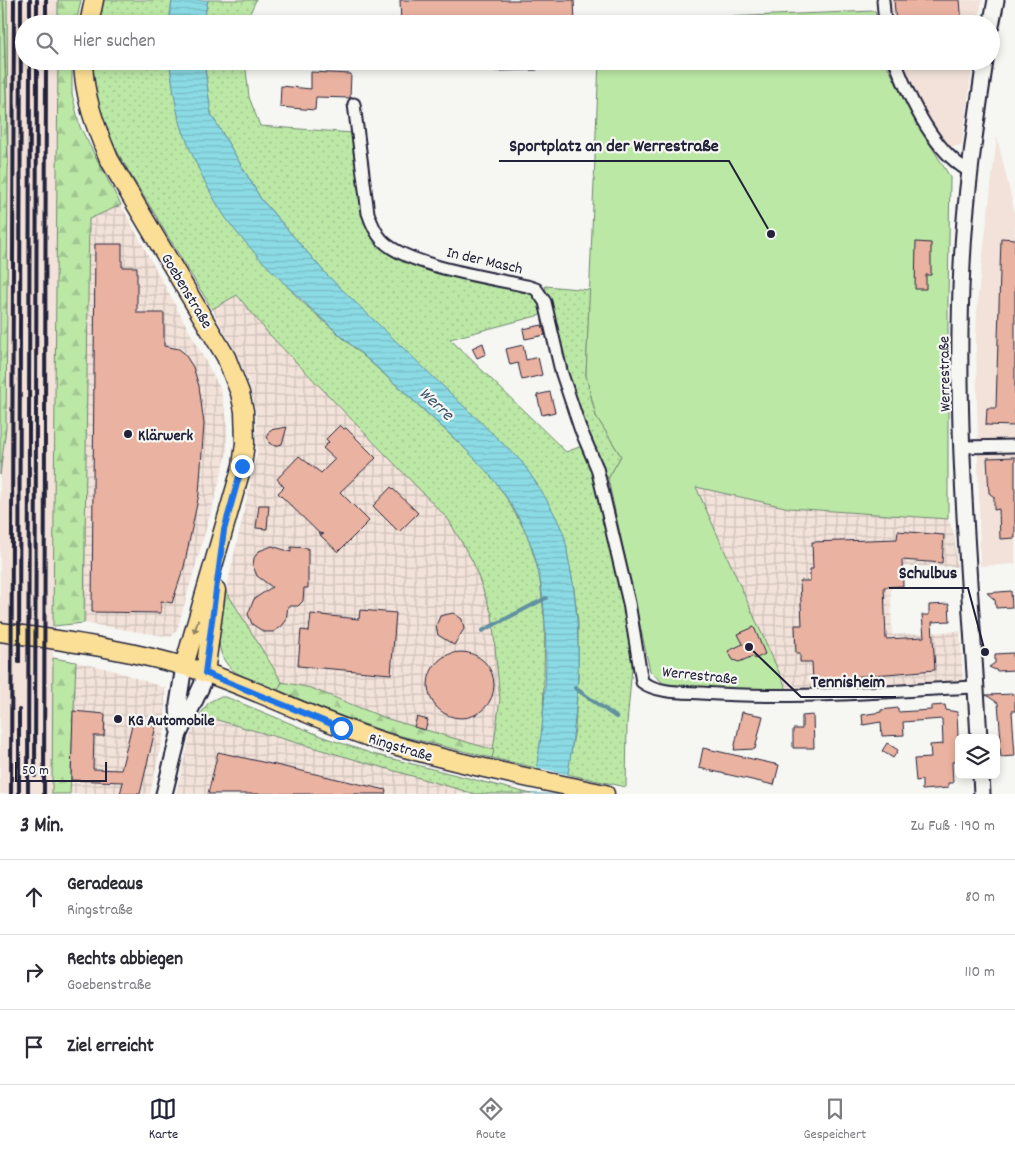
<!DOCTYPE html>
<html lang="de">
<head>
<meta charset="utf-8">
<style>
  :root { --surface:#fff; --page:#f2f2f3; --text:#2b2b33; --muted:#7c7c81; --line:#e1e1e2; --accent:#22223b }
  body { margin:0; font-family:Dekko,sans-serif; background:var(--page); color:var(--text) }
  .controls { position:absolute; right:15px; bottom:15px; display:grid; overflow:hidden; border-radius:8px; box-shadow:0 2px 8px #0003 }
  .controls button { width:45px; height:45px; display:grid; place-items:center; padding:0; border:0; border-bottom:1px solid var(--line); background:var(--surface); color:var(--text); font:25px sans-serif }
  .scale { position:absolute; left:15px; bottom:12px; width:92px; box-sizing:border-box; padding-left:5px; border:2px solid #22223b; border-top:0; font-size:14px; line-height:18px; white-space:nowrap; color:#22223b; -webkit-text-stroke:4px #f6f6f2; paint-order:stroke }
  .stop { position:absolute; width:15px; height:15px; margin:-11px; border:4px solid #1a73e8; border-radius:50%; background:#fff }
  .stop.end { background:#1a73e8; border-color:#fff; box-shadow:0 1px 5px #0008 }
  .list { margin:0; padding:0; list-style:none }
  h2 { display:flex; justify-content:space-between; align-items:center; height:65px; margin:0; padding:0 20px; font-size:21px }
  h2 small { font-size:16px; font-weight:400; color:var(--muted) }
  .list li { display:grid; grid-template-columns:32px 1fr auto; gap:15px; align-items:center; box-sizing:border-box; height:75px; padding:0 20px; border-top:1px solid var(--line) }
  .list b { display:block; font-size:19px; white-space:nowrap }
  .list p { margin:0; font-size:16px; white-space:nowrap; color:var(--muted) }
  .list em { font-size:16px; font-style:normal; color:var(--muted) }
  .icon { flex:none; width:28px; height:28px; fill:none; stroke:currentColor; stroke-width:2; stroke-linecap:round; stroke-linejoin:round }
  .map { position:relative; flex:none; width:1015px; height:794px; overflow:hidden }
  .search { position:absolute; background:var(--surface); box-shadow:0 2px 8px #0003; left:15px; right:15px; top:15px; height:55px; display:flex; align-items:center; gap:12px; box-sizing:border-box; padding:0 18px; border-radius:28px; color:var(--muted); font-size:19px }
  .sheet { height:290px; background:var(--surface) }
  nav { display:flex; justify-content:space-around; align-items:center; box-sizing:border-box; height:70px; border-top:1px solid var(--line); background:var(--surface); font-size:14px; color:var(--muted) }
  nav a { display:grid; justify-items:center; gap:2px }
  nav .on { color:var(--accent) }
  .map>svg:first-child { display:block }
  .built { fill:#f2e2d9 }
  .industrial { fill:url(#industrial-grid) }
  .grass { fill:url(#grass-dots); stroke:#6f8570 }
  .forest { fill:url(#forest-firs); stroke:#6f8570 }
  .park { fill:#bce8a6; stroke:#6f8570 }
  .water { fill:url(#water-rules); stroke:#6191a1 }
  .pier { fill:#f6f6f2 }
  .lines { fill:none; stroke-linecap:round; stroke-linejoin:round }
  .stream { stroke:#6191a1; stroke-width:4 }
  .building { fill:#eab2a0; stroke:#22223b }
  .street-casing { stroke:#22223b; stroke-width:15 }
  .secondary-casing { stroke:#22223b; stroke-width:19 }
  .primary-casing { stroke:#22223b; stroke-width:21 }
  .street { stroke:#f6f6f2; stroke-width:11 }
  .secondary { stroke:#f6f6f2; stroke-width:15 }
  .primary { stroke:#fbdf96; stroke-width:18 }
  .rail { stroke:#22223b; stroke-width:4 }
  .oneway { fill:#8e8068 }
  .route { stroke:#1a73e8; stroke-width:6 }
  .poi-dot { fill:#22223b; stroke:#f6f6f2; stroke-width:2 }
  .labels { text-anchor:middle; stroke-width:4.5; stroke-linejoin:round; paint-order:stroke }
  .street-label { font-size:16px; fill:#22223b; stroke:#f6f6f2 }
  .poi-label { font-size:16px; font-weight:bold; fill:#22223b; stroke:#f6f6f2; text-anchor:start }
  .water-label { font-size:18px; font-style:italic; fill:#425a6e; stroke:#f6f6f2 }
  .leader { fill:none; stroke:#22223b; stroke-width:2 }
  .callout-dot { fill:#22223b; stroke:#f6f6f2; stroke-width:2 }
  .callout-label { font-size:18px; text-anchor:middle; font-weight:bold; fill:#22223b; stroke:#f6f6f2; stroke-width:4.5; stroke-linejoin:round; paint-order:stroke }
</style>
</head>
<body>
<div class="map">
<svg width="1015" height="794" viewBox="0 0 1015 794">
  <defs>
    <pattern id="industrial-grid" width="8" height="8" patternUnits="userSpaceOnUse" patternTransform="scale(1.25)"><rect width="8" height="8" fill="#f2e2d9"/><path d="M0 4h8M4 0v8" fill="none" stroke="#cfc2bb"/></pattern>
    <pattern id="grass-dots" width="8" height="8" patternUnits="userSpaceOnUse" patternTransform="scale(1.25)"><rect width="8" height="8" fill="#bce8a6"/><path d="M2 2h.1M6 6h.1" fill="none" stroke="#a1c790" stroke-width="1.8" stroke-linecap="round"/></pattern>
    <pattern id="forest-firs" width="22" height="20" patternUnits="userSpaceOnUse" patternTransform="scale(1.25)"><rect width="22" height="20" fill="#bce8a6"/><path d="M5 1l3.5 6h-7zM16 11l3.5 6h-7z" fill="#a1c790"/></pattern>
    <pattern id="water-rules" width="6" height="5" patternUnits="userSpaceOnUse" patternTransform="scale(1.25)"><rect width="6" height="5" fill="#8bdbe5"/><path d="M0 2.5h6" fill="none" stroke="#78bcc5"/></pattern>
  </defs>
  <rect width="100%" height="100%" fill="#f6f6f2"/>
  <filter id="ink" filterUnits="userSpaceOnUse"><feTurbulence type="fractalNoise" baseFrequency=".02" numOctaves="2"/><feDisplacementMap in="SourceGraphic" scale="10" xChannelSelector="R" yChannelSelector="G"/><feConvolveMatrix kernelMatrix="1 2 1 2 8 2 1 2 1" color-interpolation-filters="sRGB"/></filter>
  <g filter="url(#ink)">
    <path class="built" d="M 7,0 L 58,0 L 58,24 L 24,24 L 24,61 L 58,61 L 52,794 L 0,794 L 0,475 L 6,427 Z
      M 888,0 L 982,0 L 978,24 L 891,24 Z
      M 899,61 L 973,61 L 962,145 L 948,147 L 940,138 L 913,96 Z
      M 997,137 L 1015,214 L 1015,564 L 980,566 L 976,336 L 978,296 Z"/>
    <path class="industrial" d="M 121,205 L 220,388 L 227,419 L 227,452 L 217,491 L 177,630 L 171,637 L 84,623 L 89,219 Z
      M 237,295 L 268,333 L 448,519 L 473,562 L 492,615 L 500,699 L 494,750 L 385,718 L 311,688 L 282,682 L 226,591 L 257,453 L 256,412 L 249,383 L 235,351 L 212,309 Z
      M 695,486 L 789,508 L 948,519 L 954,534 L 957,567 L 890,566 L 892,635 L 960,631 L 963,682 L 787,690 Z
      M 76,662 L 109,669 L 165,688 L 165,728 L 150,794 L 70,794 Z
      M 200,715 L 477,794 L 176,794 L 190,736 Z"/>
    <path class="grass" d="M 3,0 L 7,0 L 8,167 L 4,9 Z
      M 102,0 L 172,0 L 169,24 L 97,24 Z
      M 208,0 L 256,0 L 245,24 L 203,24 Z
      M 93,61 L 169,61 L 179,119 L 237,232 L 301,301 L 404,392 L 488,470 L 507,499 L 528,536 L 539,573 L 545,624 L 543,727 L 537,768 L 492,758 L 500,699 L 492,615 L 473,562 L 448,519 L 268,333 L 237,295 L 212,309 C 192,276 172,244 153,211 C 124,164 92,119 93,61 Z
      M 204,61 L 245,61 L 249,97 L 260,126 L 353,133 L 361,198 L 396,253 L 537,294 L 544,314 L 450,339 L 566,452 L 582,446 L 598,486 L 623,594 L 633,656 L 627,724 L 626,787 L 567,774 L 575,729 L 578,678 L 578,622 L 574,589 L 563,532 L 327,275 L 261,199 L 211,114 Z
      M 545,286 L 590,290 L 586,375 L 596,416 L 621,456 L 608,479 L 588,441 L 565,373 Z
      M 226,591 L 282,682 L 278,690 C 239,675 215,673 219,624 C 220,612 218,600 226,591 Z
      M 219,697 L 226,697 L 326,738 L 373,754 L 531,794 L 475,794 L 200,715 L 209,702 Z"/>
    <path class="forest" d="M 0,0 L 3,0 L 8,167 L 6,427 L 0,475 Z
      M 58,0 L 81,0 L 76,24 L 58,24 Z
      M 58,61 L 72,61 L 72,94 L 80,127 L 121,205 L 89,219 L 84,623 L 53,626 Z
      M 53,658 L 76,662 L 70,794 L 52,794 Z
      M 282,682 L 311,688 L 385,718 L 494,750 L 492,758 L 389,733 L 333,713 L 278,690 Z"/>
    <path class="park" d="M 875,11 L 878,24 L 598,24 L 598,22 Z
      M 599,61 L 885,61 L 911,113 L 950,177 L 948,297 L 948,519 L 789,508 L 696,487 L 787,690 L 747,691 L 664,684 L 650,671 L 608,479 L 621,456 L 596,416 L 586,375 Z"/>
    <path class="water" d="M 172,0 L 208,0 L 203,24 L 169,24 Z
      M 169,61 L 204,61 L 211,114 L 261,199 L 327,275 L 521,461 C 537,483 551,505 562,530 C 567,541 567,555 570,567 C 585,643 577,718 565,794 L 531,794 C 547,726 556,599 527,535 C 503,481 470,453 428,414 C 365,354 295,301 238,234 C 214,206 191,156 180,122 C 174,103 173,81 169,61 Z"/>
    <path class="pier" d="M 535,767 L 570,775 L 567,794 L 529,793 Z"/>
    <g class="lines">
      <path class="stream" d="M 482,631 L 546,598
        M 575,688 L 616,717"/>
    </g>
    <path class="building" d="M 400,0 L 574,0 L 575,24 L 401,24 Z
      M 894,0 L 960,0 L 962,24 L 896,24 Z
      M 495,61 L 536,61 L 537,70 L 495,71 Z
      M 311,72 L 351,74 L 350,98 L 316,97 L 315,110 L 280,107 L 281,86 L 311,89 Z
      M 1001,238 L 1015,239 L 1015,426 L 986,425 L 987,408 L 996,408 Z
      M 916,242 L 931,243 L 931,275 L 926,275 L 926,289 L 915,289 Z
      M 95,244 L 122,244 L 122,267 L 137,267 L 137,313 L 164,313 L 164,346 L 179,349 L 184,353 L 193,367 L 199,386 L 204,424 L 199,494 L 184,567 L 172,603 L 161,601 L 161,613 L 92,612 Z
      M 542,325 L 545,335 L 525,339 L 523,329 Z
      M 483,343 L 486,354 L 477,358 L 472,348 Z
      M 523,345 L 526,360 L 538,357 L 542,375 L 522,380 L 518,363 L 510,365 L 506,349 Z
      M 550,392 L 555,412 L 542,415 L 537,395 Z
      M 340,425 L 344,429 L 346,428 L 376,458 L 340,492 L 369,521 L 338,552 L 320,535 L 324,534 L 319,533 L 278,493 L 284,487 L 277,479 L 299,456 L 321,473 L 335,459 L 323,448 L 329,442 L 326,439 Z
      M 287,427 L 282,444 L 275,446 L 269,443 L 267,436 L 270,430 Z
      M 1015,457 L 1015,538 L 1000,539 L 999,509 L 994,510 L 994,497 L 989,493 L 987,458 Z
      M 391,487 L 418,513 L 399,532 L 373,506 Z
      M 259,505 L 269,505 L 267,529 L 256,528 Z
      M 898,531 L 944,535 L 942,563 L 902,560 L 903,586 L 884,587 L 886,639 L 924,637 L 922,615 L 929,615 L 929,605 L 949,604 L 950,621 L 932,622 L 935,670 L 813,680 L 812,662 L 800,662 L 800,653 L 796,653 L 795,625 L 802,625 L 800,581 L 810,581 L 810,569 L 813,569 L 812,542 L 897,539 Z
      M 272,546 L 291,552 L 291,547 L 308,548 L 308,588 L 304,588 L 303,601 L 298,606 L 288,606 L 286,621 L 281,627 L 273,632 L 264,632 L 252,624 L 248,614 L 254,599 L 272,587 L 257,576 L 253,566 L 254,558 L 259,551 Z
      M 1011,591 L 1012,607 L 996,608 L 995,600 L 987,593 Z
      M 360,610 L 396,613 L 391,674 L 298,666 L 301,630 L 309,631 L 311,614 L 359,619 Z
      M 453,613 L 462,619 L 464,629 L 454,645 L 438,635 L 436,626 L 440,616 Z
      M 754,627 L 765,654 L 755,659 L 753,656 L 739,662 L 733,660 L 728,651 L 743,644 L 738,634 Z
      M428 685a33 33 0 1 1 66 0a33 33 0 1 1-66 0Z
      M 1013,653 L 1014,670 L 998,671 L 989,667 L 995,663 L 995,654 Z
      M 1015,694 L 1015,711 L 1012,711 L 1015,756 L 1001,757 L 1000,749 L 997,745 L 1001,740 L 998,703 L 986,695 Z
      M 945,705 L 946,710 L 957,712 L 959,761 L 952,762 L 953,783 L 948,783 L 948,788 L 922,790 L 922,780 L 916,781 L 914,759 L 931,758 L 930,745 L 943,744 L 942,719 L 903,722 L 904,735 L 882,736 L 881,722 L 863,725 L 862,715 L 881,712 L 881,710 L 898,708 L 898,712 L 931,710 L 931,706 Z
      M 73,711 L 105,714 L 104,736 L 94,736 L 93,769 L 121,770 L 133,721 L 156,726 L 140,794 L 120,794 L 123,782 L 71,780 Z
      M 742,712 L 763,716 L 755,749 L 734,750 Z
      M 813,715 L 814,748 L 793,748 L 793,729 L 802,729 L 802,716 Z
      M 417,717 L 428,720 L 425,730 L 414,727 Z
      M 887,743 L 898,750 L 893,758 L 882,751 Z
      M 703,748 L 779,765 L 774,785 L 699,768 Z
      M 218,752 L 386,790 L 385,794 L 208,794 Z"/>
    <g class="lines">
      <g class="street-casing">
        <path id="street" d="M 883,0 L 885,24
          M 895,61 C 909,98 934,153 971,172
          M 354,104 L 368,213 C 371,222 375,232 382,240 C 406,266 492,278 527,286 L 536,289 L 545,302 L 561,371 L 580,428 L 597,468 L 629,603 L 642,682 C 657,693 683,692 701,693 C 793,700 884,691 976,687
          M 962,447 L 1015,446"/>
      </g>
      <g class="secondary-casing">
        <path id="secondary" d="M 991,26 L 996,0
          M 179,730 L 178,704 L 184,666
          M 979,738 C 970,581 954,422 962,265 C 965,197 975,129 985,61
          M 981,775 L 982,794
          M 164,794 L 179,734 L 202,685 L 205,673"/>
      </g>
      <g class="primary-casing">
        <path id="primary" d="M 89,24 L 94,0
          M 83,61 C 84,97 95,126 109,159 L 226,357 L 240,393 L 244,411 L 245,443 L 242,466 L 184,666
          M 0,632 C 69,641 137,651 204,672 C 265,693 322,723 384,742 C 457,764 531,778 605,794
          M 205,673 L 216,590"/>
      </g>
      <use href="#street" class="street"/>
      <use href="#secondary" class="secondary"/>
      <use href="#primary" class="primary"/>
      <path class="rail" d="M 30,24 L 30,0
        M 37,24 L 37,0
        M 46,24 L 46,0
        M 19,662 L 21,0
        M 35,776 L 37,61
        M 11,794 L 14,0
        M 19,794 L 19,710
        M 28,794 L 30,61
        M 44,794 L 46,61"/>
    </g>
    <defs><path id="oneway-solid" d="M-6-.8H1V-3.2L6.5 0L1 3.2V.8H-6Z" transform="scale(1.25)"/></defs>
    <use class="oneway" href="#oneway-solid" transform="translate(196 627) rotate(107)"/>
  </g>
  <g class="lines" filter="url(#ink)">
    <path class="route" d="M 242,466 L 224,530 L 205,673 L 341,728"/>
  </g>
  <g class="poi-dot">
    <circle cx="128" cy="434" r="5"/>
    <circle cx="118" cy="719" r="5"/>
  </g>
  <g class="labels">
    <g class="street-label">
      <text transform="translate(485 259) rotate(13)" y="6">In der Masch</text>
      <text transform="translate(188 290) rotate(59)" y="6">Goebenstraße</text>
      <text transform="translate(943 374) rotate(-91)" y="6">Werrestraße</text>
      <text transform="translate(700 674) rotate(6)" y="6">Werrestraße</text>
      <text transform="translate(401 746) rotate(17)" y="6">Ringstraße</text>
    </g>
    <g class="poi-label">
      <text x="138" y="440">Klärwerk</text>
      <text x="128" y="725">KG Automobile</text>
    </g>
    <g class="water-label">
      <text transform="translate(437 403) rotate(43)" y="6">Werre</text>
    </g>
  </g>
  <path class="leader" d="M771 234L729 161H499M985 652L968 588H889M749 647L801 697H896"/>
  <g class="callout-dot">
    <circle cx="771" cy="234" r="5"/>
    <circle cx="985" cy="652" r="5"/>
    <circle cx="749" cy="647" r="5"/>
  </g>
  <g class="callout-label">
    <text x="614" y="151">Sportplatz an der Werrestraße</text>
    <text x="928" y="578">Schulbus</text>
    <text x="848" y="687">Tennisheim</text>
  </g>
</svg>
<div class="controls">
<button><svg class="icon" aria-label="layers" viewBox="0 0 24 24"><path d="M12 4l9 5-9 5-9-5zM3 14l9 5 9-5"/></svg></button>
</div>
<div class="scale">50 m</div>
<div class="stop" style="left:341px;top:728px"></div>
<div class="stop end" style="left:242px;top:466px"></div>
<div class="search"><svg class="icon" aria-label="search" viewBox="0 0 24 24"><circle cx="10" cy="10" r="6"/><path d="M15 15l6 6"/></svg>Hier suchen</div>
</div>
<section class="sheet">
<h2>3 Min.<small>Zu Fuß · 190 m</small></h2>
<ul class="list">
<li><svg class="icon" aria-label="ahead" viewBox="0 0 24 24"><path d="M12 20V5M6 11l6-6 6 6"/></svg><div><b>Geradeaus</b><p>Ringstraße</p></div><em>80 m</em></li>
<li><svg class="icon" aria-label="right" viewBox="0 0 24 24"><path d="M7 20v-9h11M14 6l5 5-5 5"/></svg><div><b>Rechts abbiegen</b><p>Goebenstraße</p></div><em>110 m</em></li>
<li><svg class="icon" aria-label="arrive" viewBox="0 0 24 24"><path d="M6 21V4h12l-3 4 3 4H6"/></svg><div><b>Ziel erreicht</b></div></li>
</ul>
</section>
<nav>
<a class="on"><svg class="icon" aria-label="map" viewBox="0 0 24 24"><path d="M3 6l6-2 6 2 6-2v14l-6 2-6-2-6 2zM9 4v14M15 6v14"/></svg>Karte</a>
<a><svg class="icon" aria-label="directions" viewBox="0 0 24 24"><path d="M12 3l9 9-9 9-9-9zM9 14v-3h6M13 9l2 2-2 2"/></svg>Route</a>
<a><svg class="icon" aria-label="saved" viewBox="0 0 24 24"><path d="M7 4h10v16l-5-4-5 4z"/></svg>Gespeichert</a>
</nav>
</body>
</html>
